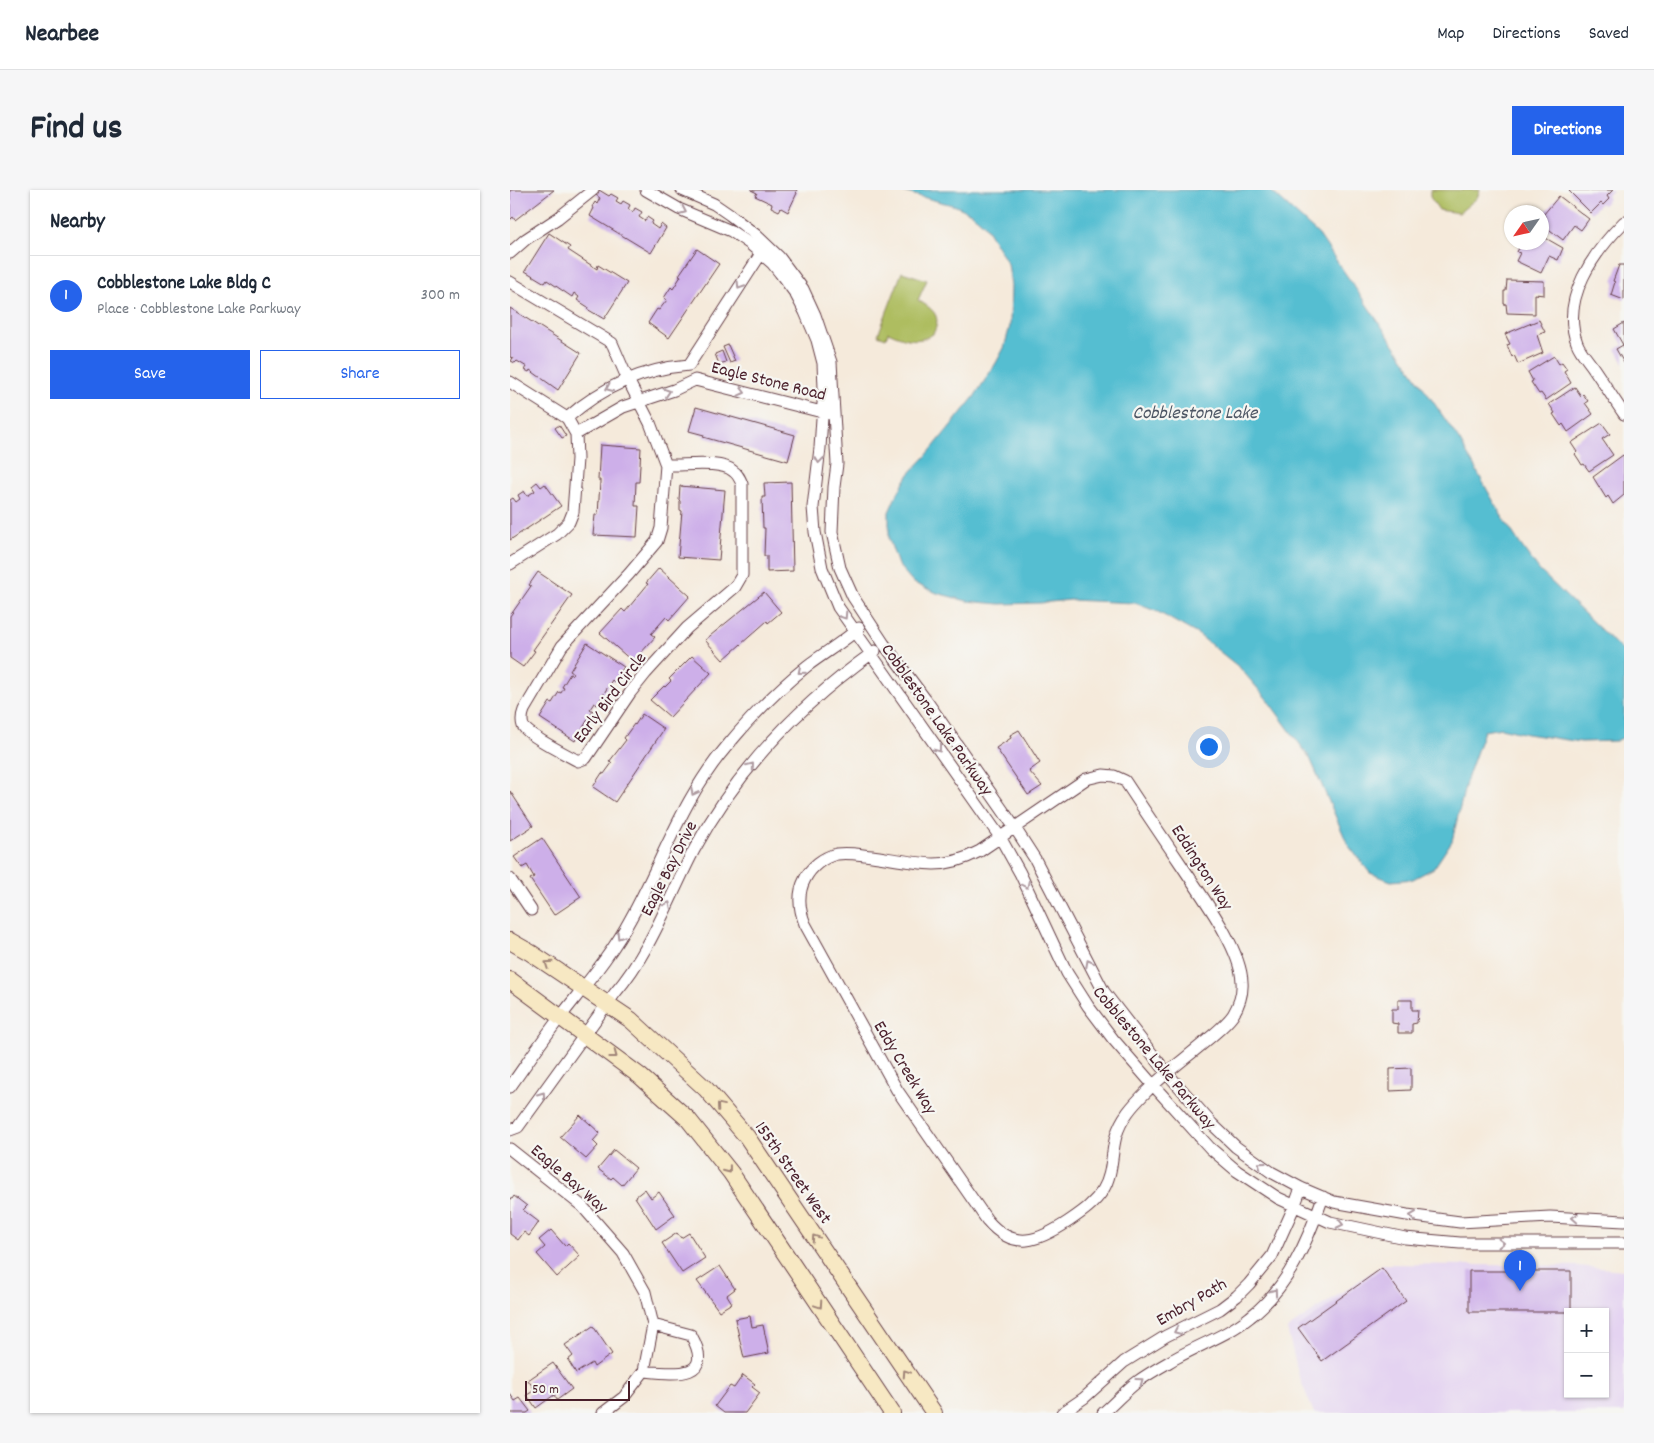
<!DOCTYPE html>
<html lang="en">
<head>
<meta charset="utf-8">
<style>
  :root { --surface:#fff; --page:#f6f6f7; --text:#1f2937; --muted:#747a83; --line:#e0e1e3; --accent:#2563eb }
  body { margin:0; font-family:Dekko,sans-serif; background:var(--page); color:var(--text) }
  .controls { position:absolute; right:15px; bottom:15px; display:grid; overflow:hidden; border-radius:0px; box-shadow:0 1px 4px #0004 }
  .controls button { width:45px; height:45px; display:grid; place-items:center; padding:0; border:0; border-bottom:1px solid var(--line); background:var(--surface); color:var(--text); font:25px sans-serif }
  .compass { position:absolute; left:994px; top:15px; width:45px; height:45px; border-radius:50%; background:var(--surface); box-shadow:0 1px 4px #0004; rotate:236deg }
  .scale { position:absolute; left:15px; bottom:12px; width:105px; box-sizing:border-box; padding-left:5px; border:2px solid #4a1f2b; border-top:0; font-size:14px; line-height:18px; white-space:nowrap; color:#4a1f2b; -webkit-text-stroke:4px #f6f6f2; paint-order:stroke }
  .you { position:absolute; left:698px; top:556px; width:18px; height:18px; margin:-12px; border:4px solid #fff; border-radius:50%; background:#1a73e8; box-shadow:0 0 0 8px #1a73e833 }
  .badge { display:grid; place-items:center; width:32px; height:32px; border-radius:50%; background:var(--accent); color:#fff; font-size:16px; font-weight:700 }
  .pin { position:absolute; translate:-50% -41px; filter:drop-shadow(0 1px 2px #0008) }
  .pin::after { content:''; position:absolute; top:26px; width:18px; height:15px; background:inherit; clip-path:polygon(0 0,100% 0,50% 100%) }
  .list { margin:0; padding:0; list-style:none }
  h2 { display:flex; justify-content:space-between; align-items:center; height:65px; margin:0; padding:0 20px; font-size:21px }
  h2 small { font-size:16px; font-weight:400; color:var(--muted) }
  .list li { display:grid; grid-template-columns:32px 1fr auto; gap:15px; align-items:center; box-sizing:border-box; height:80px; padding:0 20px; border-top:1px solid var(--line) }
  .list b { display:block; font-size:19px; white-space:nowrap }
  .list p { margin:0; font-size:16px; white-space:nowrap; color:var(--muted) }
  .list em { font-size:16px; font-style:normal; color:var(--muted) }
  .actions { display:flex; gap:10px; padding:15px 20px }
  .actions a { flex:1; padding:11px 0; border:1px solid var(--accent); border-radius:0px; text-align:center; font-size:18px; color:var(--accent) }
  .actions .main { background:var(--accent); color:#fff }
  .map { position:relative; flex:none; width:1114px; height:1223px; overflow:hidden; border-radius:0px }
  header { display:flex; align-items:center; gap:30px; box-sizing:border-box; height:70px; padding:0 25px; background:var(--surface); border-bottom:1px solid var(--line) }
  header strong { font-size:24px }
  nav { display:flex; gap:28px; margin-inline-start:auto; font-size:18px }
  .intro { display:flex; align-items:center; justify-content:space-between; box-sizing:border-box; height:120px; padding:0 30px }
  h1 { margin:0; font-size:35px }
  .button { padding:12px 22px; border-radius:0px; background:var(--accent); color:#fff; font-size:18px; font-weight:700 }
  main { display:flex; gap:30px; padding:0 30px }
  aside { flex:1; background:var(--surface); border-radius:0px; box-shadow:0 1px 4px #0004 }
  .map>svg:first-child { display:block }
  .built { fill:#e4d3f1; fill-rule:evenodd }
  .green { fill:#aebd60; stroke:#7c6e46 }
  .water { fill:#54bed1; stroke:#4f6e7e }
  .building { fill:#cdafe9 }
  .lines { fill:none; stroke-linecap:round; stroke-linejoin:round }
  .street-casing { stroke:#643d45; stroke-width:13 }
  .secondary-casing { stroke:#643d45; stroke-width:18 }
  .street { stroke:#fff; stroke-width:11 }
  .secondary { stroke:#f7e8c3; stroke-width:16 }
  .oneway { stroke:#ae9aa0 }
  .oneway2 { stroke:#a08477 }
  .labels { text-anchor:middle; stroke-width:4.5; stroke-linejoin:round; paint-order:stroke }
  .street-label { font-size:18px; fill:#4a1f2b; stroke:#f6f6f2 }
  .water-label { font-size:19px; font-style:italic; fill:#4e5765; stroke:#f6f6f2 }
</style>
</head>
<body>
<header>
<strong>Nearbee</strong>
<nav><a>Map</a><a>Directions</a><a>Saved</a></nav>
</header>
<div class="intro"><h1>Find us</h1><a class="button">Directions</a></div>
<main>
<aside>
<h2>Nearby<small></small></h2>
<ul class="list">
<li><span class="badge">1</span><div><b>Cobblestone Lake Bldg C</b><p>Place · Cobblestone Lake Parkway</p></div><em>300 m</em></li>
</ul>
<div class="actions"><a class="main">Save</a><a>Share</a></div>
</aside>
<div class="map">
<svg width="1114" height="1223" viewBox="0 0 1114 1223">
  <rect width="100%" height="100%" fill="#f6f6f2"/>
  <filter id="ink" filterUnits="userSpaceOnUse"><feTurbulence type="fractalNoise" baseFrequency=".02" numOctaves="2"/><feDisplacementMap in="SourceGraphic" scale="10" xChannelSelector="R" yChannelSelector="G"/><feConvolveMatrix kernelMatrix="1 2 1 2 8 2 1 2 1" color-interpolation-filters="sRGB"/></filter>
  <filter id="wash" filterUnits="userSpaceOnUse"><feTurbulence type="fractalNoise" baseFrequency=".0096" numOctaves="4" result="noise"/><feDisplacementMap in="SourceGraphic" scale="20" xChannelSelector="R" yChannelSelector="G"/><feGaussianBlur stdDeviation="1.12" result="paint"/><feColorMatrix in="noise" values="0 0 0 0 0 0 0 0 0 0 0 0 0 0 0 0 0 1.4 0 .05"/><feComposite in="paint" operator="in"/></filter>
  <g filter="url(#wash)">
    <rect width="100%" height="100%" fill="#f5eadb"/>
    <path class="built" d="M 874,1074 L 1066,1076 L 1114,1080 L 1114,1223 L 804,1223 L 789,1186 L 777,1139 ZM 1058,1122 L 1095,1122 L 1095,1204 L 1058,1204 Z"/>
    <path class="green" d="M 920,0 L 970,0 L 967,8 L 949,23 L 929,20 L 920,7 Z
      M 392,82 L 417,90 L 408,110 C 422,119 433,125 423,144 C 408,154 394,149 378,142 L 376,148 L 368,145 Z"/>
    <path class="water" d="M 386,0 L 760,0 L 809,45 L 950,251 L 990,323 L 1010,354 L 1029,380 L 1114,462 L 1114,547 L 1106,551 L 1071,552 L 1017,544 L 991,538 L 974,541 L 956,592 L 942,651 L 924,678 L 903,689 L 881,691 L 860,683 L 838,655 L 800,568 L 756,508 L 730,478 L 689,445 L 648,422 L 625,413 L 560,410 L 530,413 L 490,414 L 457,411 L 427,403 L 404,393 L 388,375 L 379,349 L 379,322 L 386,306 L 399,284 L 416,266 L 464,207 L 486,173 L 494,158 L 500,136 L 501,95 L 498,74 L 474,34 L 461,23 L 446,16 Z"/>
    <g id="blocks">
      <path class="building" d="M 0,0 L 44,0 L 5,30 L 3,27 L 0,30 Z
        M 89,0 L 99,6 L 101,4 L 108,8 L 106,11 L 111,14 L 113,11 L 120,15 L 118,19 L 123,22 L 125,18 L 132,22 L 129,27 L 135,31 L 137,27 L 143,31 L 141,34 L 148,39 L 151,34 L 156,38 L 141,63 L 80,26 L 84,18 L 82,17 L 85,12 L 87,14 L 90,8 L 86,5 Z
        M 241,0 L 287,0 L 286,2 L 287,3 L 278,22 L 271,18 L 269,21 L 261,17 L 262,14 L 245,6 L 247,3 Z
        M 1060,0 L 1103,0 L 1097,6 L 1099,9 L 1093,15 L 1091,13 L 1081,23 L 1059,1 Z
        M 1049,6 L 1079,29 L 1071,40 L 1064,35 L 1053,50 L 1032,34 L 1032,31 L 1035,26 L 1033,25 Z
        M 39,43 L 60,57 L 58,60 L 87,79 L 88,75 L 117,93 L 94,129 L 77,119 L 78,117 L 67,110 L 69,107 L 64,103 L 62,107 L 37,90 L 35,93 L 15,81 Z
        M 1032,46 L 1053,58 L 1048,70 L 1039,66 L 1031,83 L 1006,71 L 1010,63 L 1007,62 L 1012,52 L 1032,52 Z
        M 187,59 L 209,74 L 159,148 L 138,133 L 147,119 L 149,120 L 157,110 L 154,108 L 161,97 L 163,99 L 171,86 L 169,85 Z
        M 1109,75 L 1114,75 L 1114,110 L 1101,105 L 1105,92 L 1103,91 Z
        M 997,90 L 1034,91 L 1034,105 L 1025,104 L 1025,124 L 997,123 L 996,114 L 994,114 L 994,101 L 996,101 Z
        M 0,118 L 71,163 L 48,200 L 20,180 L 19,182 L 15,180 L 17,177 L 7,171 L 5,173 L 1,171 L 3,168 L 0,167 Z
        M 1029,130 L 1035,142 L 1027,145 L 1033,163 L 1008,174 L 1004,165 L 1002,167 L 997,155 L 1000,154 L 995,144 Z
        M 1114,133 L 1114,173 L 1106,159 L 1113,155 L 1104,139 Z
        M 218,155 L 225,171 L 220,173 L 213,157 Z
        M 212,161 L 216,172 L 209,174 L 205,164 Z
        M 1044,166 L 1049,174 L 1052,172 L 1057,179 L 1054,181 L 1061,193 L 1036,210 L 1031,203 L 1029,204 L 1021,192 L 1023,191 L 1018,182 Z
        M 1065,197 L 1071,206 L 1073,204 L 1078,211 L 1075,213 L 1083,224 L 1058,242 L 1053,234 L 1051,236 L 1043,224 L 1045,223 L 1039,214 Z
        M 186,217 L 285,245 L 278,271 L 193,247 L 194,245 L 179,241 Z
        M 1092,233 L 1100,244 L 1092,249 L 1103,265 L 1079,281 L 1074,274 L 1072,275 L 1069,270 L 1065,264 L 1067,262 L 1061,253 Z
        M 49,235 L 56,246 L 52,248 L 45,238 Z
        M 90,255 L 131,258 L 129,292 L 126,292 L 125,316 L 129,316 L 127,347 L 83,345 L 85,325 L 88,325 L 90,292 L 90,290 L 88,290 Z
        M 1113,265 L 1114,266 L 1114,305 L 1103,314 L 1098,306 L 1096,308 L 1083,287 Z
        M 27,292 L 31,297 L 35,294 L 51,316 L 0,350 L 0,310 L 3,308 L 6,312 L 10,309 L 8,305 L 14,301 L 17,306 L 25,301 L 22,296 Z
        M 281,292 L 283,381 L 257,382 L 257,366 L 254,366 L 255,338 L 253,338 L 252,307 L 255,307 L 254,293 Z
        M 170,296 L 215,300 L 209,370 L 168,367 L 172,321 L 170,320 L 170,311 L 169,310 Z
        M 149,378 L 180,406 L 159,430 L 156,427 L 141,444 L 145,447 L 123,472 L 90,443 L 112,419 L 115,422 L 138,394 L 136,393 Z
        M 28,382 L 62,405 L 23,460 L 25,461 L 13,477 L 0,468 L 0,426 L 21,396 L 19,395 Z
        M 254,402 L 271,422 L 258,433 L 257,431 L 213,470 L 195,450 Z
        M 77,453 L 114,477 L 104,492 L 102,490 L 87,515 L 84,513 L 80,519 L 83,521 L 65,551 L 30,528 L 40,512 L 42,513 L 49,502 L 51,503 L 54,498 L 52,497 L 60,484 L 62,485 L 63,483 L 60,481 Z
        M 182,466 L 201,483 L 160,527 L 140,510 L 154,496 L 155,497 L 161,491 L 159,489 Z
        M 132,524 L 154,539 L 105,612 L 83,597 L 92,583 L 94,584 L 102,573 L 99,572 L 116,550 L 114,548 L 124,534 L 125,535 Z
        M 509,540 L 530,573 L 519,581 L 532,596 L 518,605 L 486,558 L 501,548 L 500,545 Z
        M 0,601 L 23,636 L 0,651 Z
        M 32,648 L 71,707 L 44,725 L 20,689 L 24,687 L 17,675 L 12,678 L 4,667 Z
        M 888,810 L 902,810 L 902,820 L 908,820 L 907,833 L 902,834 L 902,843 L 888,843 L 888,834 L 882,833 L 882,819 L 888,819 Z
        M 901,878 L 901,900 L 880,901 L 880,879 Z
        M 70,925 L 90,943 L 83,951 L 88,956 L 76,969 L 50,947 Z
        M 104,960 L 126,978 L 112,995 L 103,987 L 101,989 L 88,979 Z
        M 135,999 L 141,1008 L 149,1002 L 165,1025 L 146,1039 L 125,1007 Z
        M 4,1006 L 17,1016 L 13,1020 L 29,1032 L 19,1046 L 14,1042 L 8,1050 L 0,1044 L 0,1008 L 2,1009 Z
        M 41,1040 L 55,1056 L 58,1053 L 70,1066 L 47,1087 L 27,1064 L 35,1057 L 29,1050 Z
        M 167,1043 L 171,1048 L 179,1043 L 195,1068 L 172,1083 L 152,1053 Z
        M 210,1076 L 225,1099 L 217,1105 L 222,1113 L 209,1121 L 187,1091 Z
        M 872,1078 L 896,1111 L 812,1171 L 788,1138 Z
        M 959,1081 L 1061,1081 L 1061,1122 L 959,1122 Z
        M 240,1126 L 242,1137 L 253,1135 L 259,1163 L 234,1168 L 225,1129 Z
        M 83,1136 L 102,1164 L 84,1177 L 82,1173 L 66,1183 L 58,1170 L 63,1166 L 55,1155 Z
        M 43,1173 L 62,1199 L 47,1210 L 44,1205 L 26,1218 L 17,1205 L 25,1200 L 18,1190 Z
        M 233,1185 L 245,1194 L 242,1197 L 250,1203 L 235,1223 L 214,1223 L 205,1216 L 220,1196 L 224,1198 Z
        M 0,1204 L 5,1211 L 10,1208 L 20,1221 L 17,1223 L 0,1223 Z"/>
    </g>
  </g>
  <g filter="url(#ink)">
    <use href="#blocks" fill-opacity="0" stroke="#643d45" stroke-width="1"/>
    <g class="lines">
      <g class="street-casing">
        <path id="street" d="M 136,0 L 169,19 L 221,41 L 240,54 L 262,73 L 270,83 L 285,103 L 295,122 L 307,150 L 313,173 L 314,198 L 310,258 L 303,317 L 305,342 L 312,378 L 328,417 L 490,647 L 510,683 L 557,783 L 578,816 L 603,849 L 643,895 L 700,958 L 727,981 L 768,1008 L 820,1032 L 895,1048 L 950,1053 L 1114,1053
          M 172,0 L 204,14 L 220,25 L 246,45 L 269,67 L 293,99 L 305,125 L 321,172 L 327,274 L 324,297 L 322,342 L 330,378 L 343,407 L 374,454 L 418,513 L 505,638 L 525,669 L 594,802 L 657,883 L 702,934 L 726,957 L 761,982 L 791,998 L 824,1012 L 897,1025 L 950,1032 L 1040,1027 L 1114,1031
          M 1114,32 C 1084,62 1050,109 1067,153 C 1070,161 1077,169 1082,176 C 1093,192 1103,208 1114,224
          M 0,63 L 16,49 L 48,28 L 83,0
          M 0,92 L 102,153 L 118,190 L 140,233 L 156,275 C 173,276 211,270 223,281 C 228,284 230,289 232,294 L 232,385 L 225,397 L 177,438 L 136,483 L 120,503 L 76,568 L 68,571 C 56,564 20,547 13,536 C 11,530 12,525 14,520 L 52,456 L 119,384 L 147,351 L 151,338 L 156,275
          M 179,175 L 254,59
          M 0,192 L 57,228 L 66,244 L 67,269 L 63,322 L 59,332 L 47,344 L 0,374
          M 57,228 C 92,197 132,179 179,175
          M 66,244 L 113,217 L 164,200 L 185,190 L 320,224
          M 593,585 L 604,586 L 615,591 C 634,620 653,648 672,676 C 691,705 731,758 732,792 C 733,804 729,815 723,825 C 716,835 705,843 696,851 C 676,868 654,884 636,902 C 623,915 611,928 606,946 C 601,964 603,984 593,1000 C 584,1014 572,1022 559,1031 C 529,1051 504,1062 477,1030 L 387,900 L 295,734 C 289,719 287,704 295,689 C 301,677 313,667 327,664 C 339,662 351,665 362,666 C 383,669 403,673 424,674 C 441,674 455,669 470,661 L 576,589 Z
          M 0,689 L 21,720
          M 0,897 C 17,873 33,849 51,826 C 76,794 102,764 121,728 C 153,670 173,607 217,556 C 241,527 267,500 297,476 C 314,463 333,452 349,438
          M 0,940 L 8,937 L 105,803 C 141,761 159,708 184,660 C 227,580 292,513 365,461
          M 0,959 L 72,1016 L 113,1063 L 135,1102 L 143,1135 L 134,1181 L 114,1207 L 93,1223
          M 134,1181 C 164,1184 206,1190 181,1145 L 143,1135
          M 552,1223 L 574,1208 L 614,1172 L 656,1146 L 710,1119 L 727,1106 L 739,1094 L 762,1066 L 784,1017 L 791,998
          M 593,1223 C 605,1213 615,1201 627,1192 C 639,1183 654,1175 666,1168 C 691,1154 718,1145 740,1127 C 778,1098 798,1050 813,1007"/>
      </g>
      <g class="secondary-casing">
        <path id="secondary" d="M 0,751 L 21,763 L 121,830 L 196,899 L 237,947 L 424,1223
          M 0,790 L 130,886 L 178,929 L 221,983 L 382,1223"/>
      </g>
      <use href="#street" class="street"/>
      <use href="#secondary" class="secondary"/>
    </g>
    <defs><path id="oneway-chevron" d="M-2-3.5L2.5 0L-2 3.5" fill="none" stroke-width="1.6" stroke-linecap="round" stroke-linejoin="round" transform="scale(1.25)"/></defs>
    <g class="oneway">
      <use href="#oneway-chevron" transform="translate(173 21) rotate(25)"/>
      <use href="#oneway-chevron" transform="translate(230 96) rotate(122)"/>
      <use href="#oneway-chevron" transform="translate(99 198) rotate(156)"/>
      <use href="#oneway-chevron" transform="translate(157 202) rotate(-18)"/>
      <use href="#oneway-chevron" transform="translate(232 202) rotate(14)"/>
      <use href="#oneway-chevron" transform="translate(309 270) rotate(97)"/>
      <use href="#oneway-chevron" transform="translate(334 426) rotate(57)"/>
      <use href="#oneway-chevron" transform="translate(291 481) rotate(140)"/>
      <use href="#oneway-chevron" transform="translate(428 559) rotate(54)"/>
      <use href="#oneway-chevron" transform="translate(241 576) rotate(-51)"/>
      <use href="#oneway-chevron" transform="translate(184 602) rotate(119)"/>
      <use href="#oneway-chevron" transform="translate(516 695) rotate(64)"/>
      <use href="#oneway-chevron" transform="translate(158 715) rotate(-64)"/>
      <use href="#oneway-chevron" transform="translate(110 746) rotate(122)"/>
      <use href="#oneway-chevron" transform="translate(579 773) rotate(-118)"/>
      <use href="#oneway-chevron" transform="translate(32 905) rotate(-54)"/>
      <use href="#oneway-chevron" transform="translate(751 975) rotate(-144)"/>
      <use href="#oneway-chevron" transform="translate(903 1026) rotate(-172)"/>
      <use href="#oneway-chevron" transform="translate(1065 1028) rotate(-176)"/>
      <use href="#oneway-chevron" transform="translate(830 1034) rotate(12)"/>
      <use href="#oneway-chevron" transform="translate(991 1053)"/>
      <use href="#oneway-chevron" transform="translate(764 1102) rotate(-54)"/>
      <use href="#oneway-chevron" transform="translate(667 1141) rotate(155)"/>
      <use href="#oneway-chevron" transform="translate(630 1191) rotate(-36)"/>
    </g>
    <g class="oneway2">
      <use href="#oneway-chevron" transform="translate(38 774) rotate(-146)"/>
      <use href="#oneway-chevron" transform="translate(104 865) rotate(37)"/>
      <use href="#oneway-chevron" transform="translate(210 916) rotate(-130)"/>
      <use href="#oneway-chevron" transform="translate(218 980) rotate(52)"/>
      <use href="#oneway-chevron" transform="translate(305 1048) rotate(-124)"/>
      <use href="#oneway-chevron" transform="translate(309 1115) rotate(56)"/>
      <use href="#oneway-chevron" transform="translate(396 1183) rotate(-124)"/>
    </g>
  </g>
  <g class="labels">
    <g class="street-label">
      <text transform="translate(259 190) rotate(14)" y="6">Eagle Stone Road</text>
      <text transform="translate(99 507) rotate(-53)" y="6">Early Bird Circle</text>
      <text transform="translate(428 529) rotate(55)" y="6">Cobblestone Lake Parkway</text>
      <text transform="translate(693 677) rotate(57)" y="6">Eddington Way</text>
      <text transform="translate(158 678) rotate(-63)" y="6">Eagle Bay Drive</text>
      <text transform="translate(645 867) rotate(50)" y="6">Cobblestone Lake Parkway</text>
      <text transform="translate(396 877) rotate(59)" y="6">Eddy Creek Way</text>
      <text transform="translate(284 982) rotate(55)" y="6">155th Street West</text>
      <text transform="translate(60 988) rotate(41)" y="6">Eagle Bay Way</text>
      <text transform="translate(681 1111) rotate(-30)" y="6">Embry Path</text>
    </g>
    <g class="water-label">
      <text x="685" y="228">Cobblestone Lake</text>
    </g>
  </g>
</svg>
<div class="controls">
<button>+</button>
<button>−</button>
</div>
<svg class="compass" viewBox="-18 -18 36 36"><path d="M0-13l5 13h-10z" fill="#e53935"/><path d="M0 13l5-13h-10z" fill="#747a83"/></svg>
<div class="scale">50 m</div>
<div class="you"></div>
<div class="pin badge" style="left:1010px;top:1101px">1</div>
</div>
</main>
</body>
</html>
